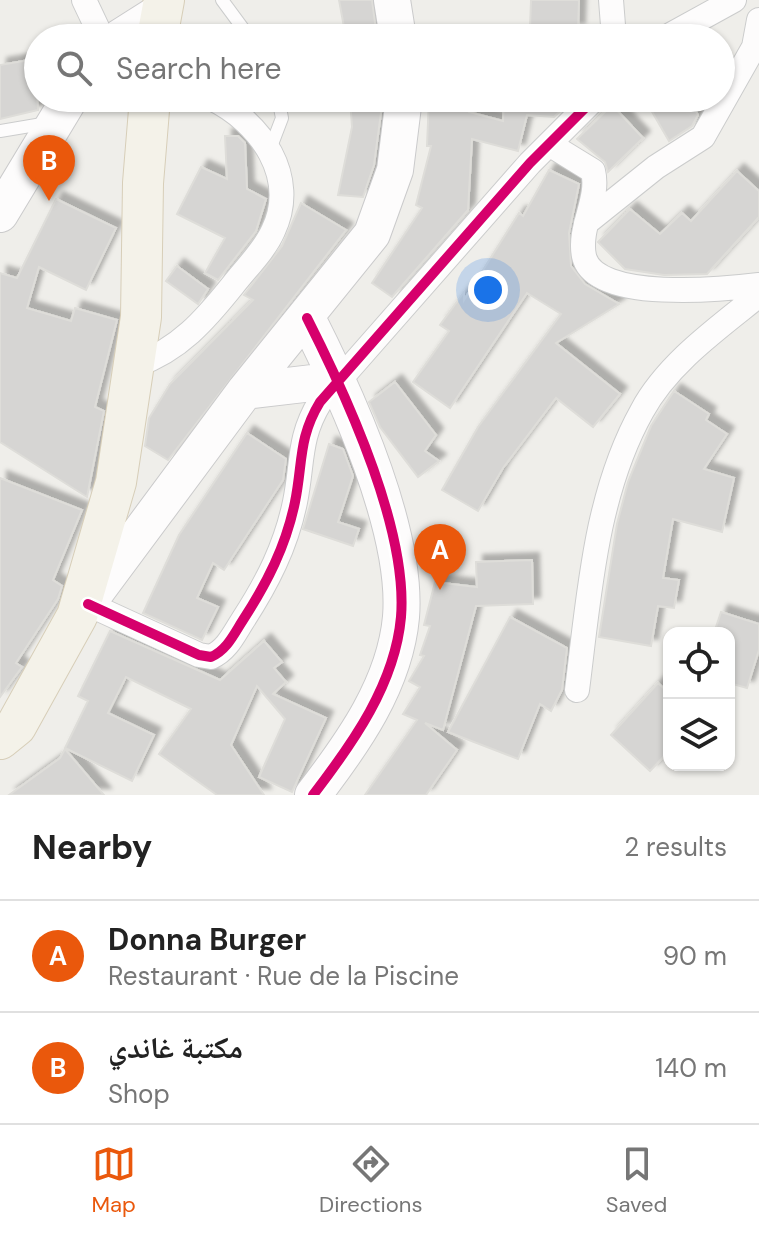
<!DOCTYPE html>
<html lang="en">
<head>
<meta charset="utf-8">
<style>
  :root { --surface:#fff; --page:#f6f6f6; --text:#222; --muted:#767676; --line:#e0e0e0; --accent:#ea580c }
  body { margin:0; font-family:"DM Sans","Noto Naskh Arabic",sans-serif; background:var(--page); color:var(--text) }
  .controls { position:absolute; right:24px; bottom:24px; display:grid; overflow:hidden; border-radius:16px; box-shadow:0 2px 6px #0004 }
  .controls button { width:72px; height:72px; display:grid; place-items:center; padding:0; border:0; border-bottom:2px solid var(--line); background:var(--surface); color:var(--text); font:40px sans-serif }
  .you { position:absolute; left:488px; top:290px; width:28px; height:28px; margin:-20px; border:6px solid #fff; border-radius:50%; background:#1a73e8; box-shadow:0 0 0 12px #1a73e833 }
  .badge { display:grid; place-items:center; width:52px; height:52px; border-radius:50%; background:var(--accent); color:#fff; font-size:26px; font-weight:700 }
  .pin { position:absolute; translate:-50% -66px; filter:drop-shadow(0 2px 4px #0008) }
  .pin::after { content:''; position:absolute; top:42px; width:28px; height:24px; background:inherit; clip-path:polygon(0 0,100% 0,50% 100%) }
  .list { margin:0; padding:0; list-style:none }
  h2 { display:flex; justify-content:space-between; align-items:center; height:104px; margin:0; padding:0 32px; font-size:34px }
  h2 small { font-size:26px; font-weight:400; color:var(--muted) }
  .list li { display:grid; grid-template-columns:52px 1fr auto; gap:24px; align-items:center; box-sizing:border-box; height:112px; padding:0 32px; border-top:2px solid var(--line) }
  .list b { display:block; font-size:30px; white-space:nowrap }
  .list p { margin:0; font-size:26px; white-space:nowrap; color:var(--muted) }
  .list em { font-size:26px; font-style:normal; color:var(--muted) }
  .icon { flex:none; width:44px; height:44px; fill:none; stroke:currentColor; stroke-width:2; stroke-linecap:round; stroke-linejoin:round }
  .map { position:relative; flex:none; width:759px; height:795px; overflow:hidden }
  .search { position:absolute; background:var(--surface); box-shadow:0 2px 6px #0004; left:24px; right:24px; top:24px; height:88px; display:flex; align-items:center; gap:20px; box-sizing:border-box; padding:0 28px; border-radius:44px; color:var(--muted); font-size:30px }
  .sheet { height:328px; background:var(--surface) }
  nav { display:flex; justify-content:space-around; align-items:center; box-sizing:border-box; height:112px; border-top:2px solid var(--line); background:var(--surface); font-size:22px; color:var(--muted) }
  nav a { display:grid; justify-items:center; gap:4px }
  nav .on { color:var(--accent) }
  .map>svg:first-child { display:block }
  .building { fill:#d6d5d3; stroke:#deddd9; stroke-width:2; filter:url(#shadow) }
  .lines { fill:none; stroke-linecap:round; stroke-linejoin:round }
  .lane-casing { stroke:#cbcccc; stroke-width:14 }
  .street-casing { stroke:#cbcccc; stroke-width:26 }
  .secondary-casing { stroke:#cacacb; stroke-width:38 }
  .primary-casing { stroke:#d7ceb8; stroke-width:42 }
  .lane { stroke:#fdfcfc; stroke-width:12 }
  .street { stroke:#fdfcfc; stroke-width:24 }
  .secondary { stroke:#fdfcfc; stroke-width:36 }
  .primary { stroke:#f4f2e9; stroke-width:40 }
  .cycleway-casing { stroke:#fff; stroke-width:15 }
  .cycleway { stroke:#d6006c; stroke-width:10 }
</style>
</head>
<body>
<div class="map">
<svg width="759" height="795" viewBox="0 0 759 795">
  <defs>
    <filter id="shadow"><feDropShadow dx="7" dy="-7" stdDeviation="2" flood-color="#0004"/></filter>
  </defs>
  <rect width="100%" height="100%" fill="#efeeea"/>
  <path class="building" d="M 339,0 L 372,0 L 377,38 L 346,38 Z
    M 531,0 L 579,0 L 578,30 L 530,28 Z
    M 35,59 L 38,110 L 0,119 L 0,65 Z
    M 350,98 L 383,98 L 374,165 L 363,197 L 338,195 L 352,127 Z
    M 429,98 L 469,98 L 469,112 L 503,121 L 504,98 L 566,98 L 566,106 L 554,117 L 527,115 L 518,151 L 472,139 L 468,210 L 392,297 L 372,283 L 422,208 L 416,205 L 431,146 L 427,146 Z
    M 644,98 L 689,98 L 698,115 L 692,126 L 669,141 Z
    M 612,105 L 643,138 L 608,172 L 605,162 L 577,139 Z
    M 225,136 L 238,136 L 245,143 L 247,189 L 266,199 L 256,231 L 218,280 L 205,273 L 225,238 L 177,214 L 201,167 L 227,179 Z
    M 549,170 L 579,184 L 569,233 L 571,266 L 585,284 L 619,304 L 556,343 L 620,394 L 593,427 L 556,398 L 503,468 L 478,511 L 442,490 L 478,427 L 561,314 L 527,293 L 450,408 L 413,382 L 449,331 L 440,325 L 464,292 L 464,300 L 519,213 L 523,216 Z
    M 737,171 L 759,191 L 759,217 L 707,274 L 664,275 L 625,269 L 598,242 L 630,209 L 660,234 L 682,213 L 691,221 Z
    M 56,199 L 116,228 L 86,290 L 39,267 L 27,308 L 71,321 L 75,308 L 117,320 L 95,407 L 104,411 L 87,497 L 0,442 L 0,273 L 17,278 Z
    M 301,203 L 346,230 L 168,460 L 145,446 L 149,418 L 170,384 L 253,300 L 244,295 L 282,246 Z
    M 177,266 L 208,289 L 198,304 L 166,281 Z
    M 395,382 L 436,435 L 425,451 L 439,461 L 418,477 L 380,427 L 369,402 Z
    M 674,391 L 709,414 L 706,420 L 727,434 L 704,469 L 734,478 L 722,532 L 673,519 L 663,578 L 679,580 L 674,608 L 658,606 L 651,646 L 599,637 L 617,524 L 628,482 L 651,426 Z
    M 247,433 L 286,459 L 283,480 L 224,570 L 213,563 L 197,598 L 218,607 L 202,640 L 143,613 L 179,535 Z
    M 329,444 L 343,449 L 353,476 L 338,522 L 359,529 L 353,546 L 303,529 Z
    M 0,478 L 82,510 L 53,580 L 62,586 L 58,599 L 16,663 L 22,667 L 0,697 Z
    M 532,560 L 533,604 L 476,606 L 443,730 L 425,723 L 457,750 L 426,795 L 365,795 L 417,720 L 403,714 L 420,687 L 409,681 L 424,656 L 420,655 L 430,626 L 424,625 L 435,582 L 477,587 L 476,562 Z
    M 721,612 L 759,624 L 759,650 L 747,688 L 729,683 L 729,633 L 714,633 Z
    M 510,617 L 567,648 L 562,690 L 551,711 L 540,704 L 518,759 L 448,732 Z
    M 110,631 L 220,680 L 264,641 L 282,662 L 274,668 L 286,682 L 273,694 L 326,718 L 292,792 L 259,777 L 285,719 L 257,686 L 231,745 L 264,795 L 217,795 L 159,754 L 191,709 L 126,677 L 108,713 L 154,735 L 132,781 L 65,748 L 88,701 L 78,696 Z
    M 658,683 L 669,693 L 669,751 L 650,771 L 611,735 Z
    M 65,749 L 104,795 L 9,795 L 60,758 Z"/>
  <g class="lines">
    <g class="lane-casing">
      <path id="lane" d="M 222,0 L 250,38
        M 0,131 L 48,123
        M 269,152 L 282,118 L 278,98"/>
    </g>
    <g class="street-casing">
      <path id="street" d="M 84,0 L 102,38
        M 611,0 L 614,38
        M 665,38 L 734,0
        M 549,144 L 593,171 C 600,199 578,227 584,256 C 594,303 726,289 759,285
        M 586,223 L 656,167 L 703,137 L 754,47 L 759,20
        M 136,365 C 179,350 205,320 233,285 C 246,268 264,251 273,231 C 299,177 261,122 211,98
        M 88,604 L 199,655 L 211,657 C 227,650 234,634 243,620 C 267,583 286,546 295,502 C 303,463 298,438 320,402 L 530,163 L 595,98
        M 577,690 C 589,597 595,495 642,411 C 667,364 718,328 759,295"/>
    </g>
    <g class="secondary-casing">
      <path id="secondary" d="M 392,0 L 398,38
        M 119,38 L 160,12
        M 0,214 L 70,98
        M 307,318 C 346,395 408,530 401,617 C 395,684 353,743 313,795
        M 245,391 L 338,380
        M 81,612 L 245,391 L 372,234 L 395,170 L 404,98"/>
    </g>
    <g class="primary-casing">
      <path id="primary" d="M 157,38 L 164,0
        M 0,739 L 16,726 L 77,616 L 116,482 L 141,317 L 143,183 L 150,98"/>
    </g>
    <use href="#lane" class="lane"/>
    <use href="#street" class="street"/>
    <use href="#secondary" class="secondary"/>
    <use href="#primary" class="primary"/>
    <g class="cycleway-casing">
      <path id="cycleway" d="M 307,318 C 346,395 408,530 401,617 C 395,684 353,743 313,795
        M 88,604 L 199,655 L 211,657 C 227,650 234,634 243,620 C 267,583 286,546 295,502 C 303,463 298,438 320,402 L 530,163 L 595,98"/>
    </g>
    <use href="#cycleway" class="cycleway"/>
  </g>
</svg>
<div class="controls">
<button><svg class="icon" aria-label="locate" viewBox="0 0 24 24"><circle cx="12" cy="12" r="6"/><path d="M12 2v4M12 18v4M2 12h4M18 12h4"/></svg></button>
<button><svg class="icon" aria-label="layers" viewBox="0 0 24 24"><path d="M12 4l9 5-9 5-9-5zM3 14l9 5 9-5"/></svg></button>
</div>
<div class="you"></div>
<div class="pin badge" style="left:440px;top:590px">A</div>
<div class="pin badge" style="left:49px;top:201px">B</div>
<div class="search"><svg class="icon" aria-label="search" viewBox="0 0 24 24"><circle cx="10" cy="10" r="6"/><path d="M15 15l6 6"/></svg>Search here</div>
</div>
<section class="sheet">
<h2>Nearby<small>2 results</small></h2>
<ul class="list">
<li><span class="badge">A</span><div><b>Donna Burger</b><p>Restaurant · Rue de la Piscine</p></div><em>90 m</em></li>
<li><span class="badge">B</span><div><b>مكتبة غاندي</b><p>Shop</p></div><em>140 m</em></li>
</ul>
</section>
<nav>
<a class="on"><svg class="icon" aria-label="map" viewBox="0 0 24 24"><path d="M3 6l6-2 6 2 6-2v14l-6 2-6-2-6 2zM9 4v14M15 6v14"/></svg>Map</a>
<a><svg class="icon" aria-label="directions" viewBox="0 0 24 24"><path d="M12 3l9 9-9 9-9-9zM9 14v-3h6M13 9l2 2-2 2"/></svg>Directions</a>
<a><svg class="icon" aria-label="saved" viewBox="0 0 24 24"><path d="M7 4h10v16l-5-4-5 4z"/></svg>Saved</a>
</nav>
</body>
</html>
